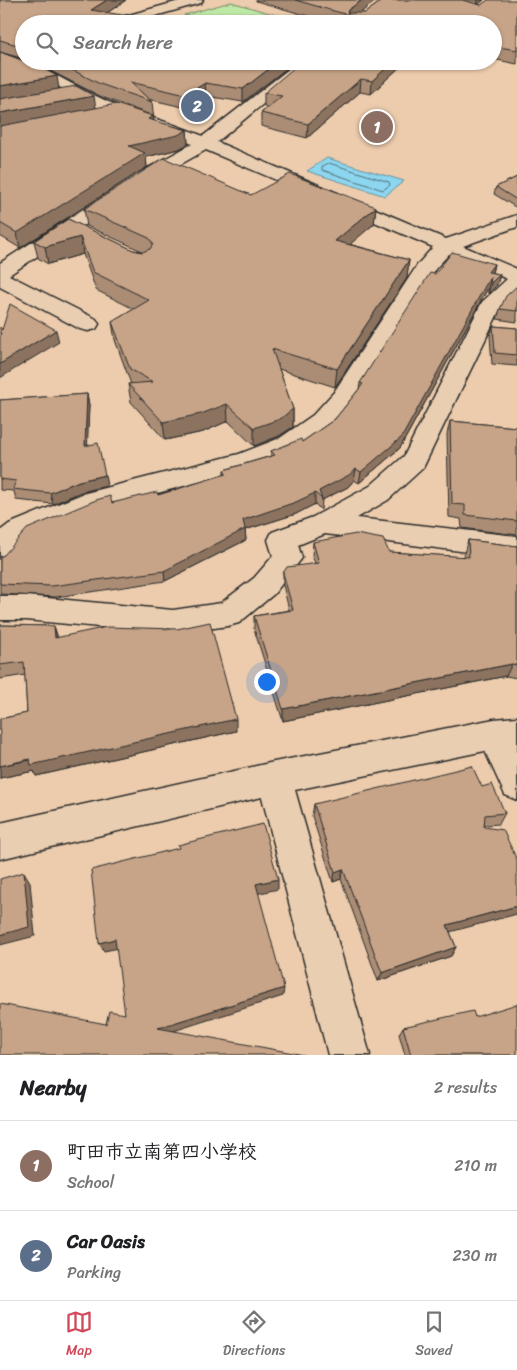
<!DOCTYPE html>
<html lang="en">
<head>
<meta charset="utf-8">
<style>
  :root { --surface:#fff; --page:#f2f2f2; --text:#202124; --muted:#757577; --line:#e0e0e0; --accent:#d1495b }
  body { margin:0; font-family:Sriracha,"Klee One",sans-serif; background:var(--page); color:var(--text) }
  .you { position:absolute; left:266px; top:681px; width:18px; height:18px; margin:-12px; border:4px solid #fff; border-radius:50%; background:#1a73e8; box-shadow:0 0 0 8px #1a73e833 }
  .badge { display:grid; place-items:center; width:32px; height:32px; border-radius:50%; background:var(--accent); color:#fff; font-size:16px; font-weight:700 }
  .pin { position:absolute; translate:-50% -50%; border:2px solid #fff; box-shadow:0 1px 5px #0006 }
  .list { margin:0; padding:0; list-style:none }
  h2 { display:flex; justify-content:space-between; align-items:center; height:65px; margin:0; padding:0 20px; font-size:21px }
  h2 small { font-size:16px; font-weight:400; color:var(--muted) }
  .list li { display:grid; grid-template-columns:32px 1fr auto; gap:15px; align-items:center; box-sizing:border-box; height:90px; padding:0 20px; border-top:1px solid var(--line) }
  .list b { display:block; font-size:19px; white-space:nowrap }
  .list p { margin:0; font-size:16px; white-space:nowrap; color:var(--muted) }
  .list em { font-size:16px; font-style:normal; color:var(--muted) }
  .icon { flex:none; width:28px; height:28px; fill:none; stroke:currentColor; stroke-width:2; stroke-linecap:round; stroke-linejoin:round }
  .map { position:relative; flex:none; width:517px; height:1055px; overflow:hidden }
  .search { position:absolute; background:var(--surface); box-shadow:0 1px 4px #0004; left:15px; right:15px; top:15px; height:55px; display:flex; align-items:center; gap:12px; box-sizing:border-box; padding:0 18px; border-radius:28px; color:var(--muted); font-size:19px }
  .sheet { height:245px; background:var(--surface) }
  nav { display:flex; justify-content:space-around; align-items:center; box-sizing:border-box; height:70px; border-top:1px solid var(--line); background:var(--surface); font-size:14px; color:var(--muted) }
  nav a { display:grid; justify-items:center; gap:2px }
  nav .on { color:var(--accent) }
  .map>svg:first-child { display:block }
  .green { fill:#bfe9a6; stroke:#758a68 }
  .water { fill:#8dd6ef; stroke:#6692a1 }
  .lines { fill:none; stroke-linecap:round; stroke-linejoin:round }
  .shore { stroke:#526f79; stroke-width:1 }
  .minor-casing { stroke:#2b2b2b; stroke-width:3 }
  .minor { fill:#e9ceb1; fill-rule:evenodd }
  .wall { fill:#ab8d75; stroke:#2b2b2b }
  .shaded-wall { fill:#8b735f; stroke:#2b2b2b }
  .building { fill:#c7a488; stroke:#2b2b2b }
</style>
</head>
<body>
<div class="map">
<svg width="517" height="1055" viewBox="0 0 517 1055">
  <rect width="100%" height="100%" fill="#ecccac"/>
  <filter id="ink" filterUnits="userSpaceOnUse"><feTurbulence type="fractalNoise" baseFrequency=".02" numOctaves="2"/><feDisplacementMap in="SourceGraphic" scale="10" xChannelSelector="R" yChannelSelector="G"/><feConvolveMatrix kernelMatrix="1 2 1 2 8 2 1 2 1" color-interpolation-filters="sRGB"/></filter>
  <g filter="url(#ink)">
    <path class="green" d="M 231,2 L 290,19 C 263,33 213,20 184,15 Z"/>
    <path class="water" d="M 327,158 L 404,181 L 385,196 L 307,171 Z"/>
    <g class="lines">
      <path class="shore" d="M 329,163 L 389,182 L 390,185 L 383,190 L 322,170 L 322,167 Z"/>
      <g class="minor-casing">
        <path id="minor" d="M 183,0 L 203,0 L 201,3 L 127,24 L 106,24 L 107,21 Z
          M 0,53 C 42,63 76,89 116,105 C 145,116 175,124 203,136 L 299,61 L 315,61 L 217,142 L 446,239 L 517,215 L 517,227 L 463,246 L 517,269 L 517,292 L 502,305 L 423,468 L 388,500 L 357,518 L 517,536 L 517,558 L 325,534 L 298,545 L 302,558 L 274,594 L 239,623 L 228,626 L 173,634 L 26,620 L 0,620 L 0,596 L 26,596 L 173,610 L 221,603 L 254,578 L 273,556 L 268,540 L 272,532 L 313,517 L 370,486 L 404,456 L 482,302 L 507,279 L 449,254 L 436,268 L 350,404 L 331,427 L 298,450 L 254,467 L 98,509 L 29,538 L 10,554 L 0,557 L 0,531 L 9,524 L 82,494 L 239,454 L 280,438 L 313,415 L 334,392 L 418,264 L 433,247 L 206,150 L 149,182 L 9,275 L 96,319 L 99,324 L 96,329 L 88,331 L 80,329 L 0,287 L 0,263 L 137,174 L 192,144 L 157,128 L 104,111 L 43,78 L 0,62 Z
          M 517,717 L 517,800 L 505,795 L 485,751 L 295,790 L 370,1055 L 328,1055 L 262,797 L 0,859 L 0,823 L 274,762 L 494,719 Z"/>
      </g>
      <use href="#minor" class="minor"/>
    </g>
    <path class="wall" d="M 0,0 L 126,0 L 107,13 L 24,24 L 24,59 L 0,52 Z
      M 256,0 L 377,0 L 359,13 L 365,13 L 383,0 L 484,0 L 478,4 L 481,5 L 517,0 L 517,64 L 493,59 L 493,24 L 336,24 L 256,1 Z
      M 0,52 L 59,89 L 95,108 L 148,114 L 102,97 L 31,61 L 296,61 L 243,102 L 206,96 L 187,108 L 148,99 L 152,102 L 154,121 L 187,130 L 188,144 L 179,149 L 146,157 L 147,167 L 20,248 L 0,236 Z
      M 406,61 L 371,94 L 360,92 L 307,138 L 261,126 L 261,113 L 268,107 L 264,106 L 264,93 Z
      M 517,177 L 517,208 L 494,194 L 496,187 Z
      M 251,195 L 376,207 L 374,224 L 349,244 L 409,260 L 407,278 L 335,387 L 279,369 L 293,409 L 293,427 L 279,436 L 254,446 L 228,421 L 203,432 L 165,440 L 131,402 L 128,384 L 131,384 L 115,340 L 112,322 L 134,309 L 96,290 L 83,254 L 48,264 L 38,258 L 34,241 L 68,219 L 133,250 L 142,251 L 87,226 L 84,209 Z
      M 494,264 L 492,273 L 500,274 L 497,285 L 488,294 L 488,288 L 400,448 L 359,483 L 354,480 L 348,487 L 322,500 L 321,510 L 315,504 L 296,514 L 245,530 L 246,540 L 165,581 L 56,597 L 0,594 L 0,557 L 112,503 L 158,495 L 224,475 L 224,470 L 271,456 L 271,451 L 302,442 L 335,419 L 359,389 L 360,383 L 435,274 Z
      M 517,286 L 517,322 L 497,319 L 500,309 Z
      M 493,326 L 517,328 L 517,366 L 492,364 L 490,336 Z
      M 87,394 L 89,405 L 87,445 L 107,486 L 81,492 L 53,504 L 16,500 L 14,491 L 0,490 L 0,400 Z
      M 450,421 L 517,427 L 517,535 L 462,528 L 461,519 L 449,517 L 447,434 Z
      M 468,540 L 517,546 L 517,678 L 506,676 L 283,721 L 254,629 L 254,616 L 289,610 L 283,585 L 283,573 L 315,563 L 312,556 L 313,542 L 389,552 L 464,557 L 464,553 Z
      M 0,625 L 54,626 L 58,638 L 236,731 L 36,776 L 34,771 L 0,778 L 0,719 L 27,713 L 25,675 L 0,679 Z
      M 482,787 L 505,813 L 499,824 L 484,825 L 450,932 L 456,947 L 451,956 L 378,981 L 341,879 L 333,882 L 312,816 L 314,804 Z
      M 475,1017 L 517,1055 L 405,1055 L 399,1034 L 403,1027 Z"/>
    <path class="shaded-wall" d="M 107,0 L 126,0 L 92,23 L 91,10 Z
      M 362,0 L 377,0 L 355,17 L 347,15 L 348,10 Z
      M 478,0 L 484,0 L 477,5 Z
      M 279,61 L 296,61 L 243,102 L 243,89 Z
      M 394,61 L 406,61 L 371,94 L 372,81 Z
      M 57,76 L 59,89 L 0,100 L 0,86 Z
      M 361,79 L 360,92 L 307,138 L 308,124 Z
      M 205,83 L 206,96 L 187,108 L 186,95 Z
      M 94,96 L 96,109 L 0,127 L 0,113 Z
      M 153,116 L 155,129 L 148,119 Z
      M 187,130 L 188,144 L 179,149 L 146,157 L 147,167 L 20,248 L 17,233 L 129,146 Z
      M 376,207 L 374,224 L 334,258 L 335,241 Z
      M 80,237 L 83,254 L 48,264 L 45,247 Z
      M 409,260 L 407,278 L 335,387 L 337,369 Z
      M 494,264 L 488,288 L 400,448 L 359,483 L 361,472 L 488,272 Z
      M 500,274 L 497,285 L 488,294 L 491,283 Z
      M 56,330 L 59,342 L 0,378 L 0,364 Z
      M 87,394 L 89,405 L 87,457 L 85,446 Z
      M 227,404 L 228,421 L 203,432 L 165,440 L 163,422 Z
      M 293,409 L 293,427 L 279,436 L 254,446 L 254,428 Z
      M 356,469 L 354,480 L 348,487 L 322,500 L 319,491 Z
      M 105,475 L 107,486 L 81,492 L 53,504 L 50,493 L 79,481 Z
      M 315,493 L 315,504 L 296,514 L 245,530 L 246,540 L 165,581 L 164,571 L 243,520 Z
      M 54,626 L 58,639 L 55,638 Z
      M 512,664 L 506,676 L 283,721 L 283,709 Z
      M 236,719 L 236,731 L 36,776 L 34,771 L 0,778 L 0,766 Z
      M 343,869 L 341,879 L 333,882 L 335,872 Z
      M 24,872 L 30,882 L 35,936 L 0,945 L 0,935 Z
      M 278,879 L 278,889 L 256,894 L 256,884 Z
      M 517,906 L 517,914 L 442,934 L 447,925 Z
      M 115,939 L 119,948 L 104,951 L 99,943 Z
      M 456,947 L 451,956 L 378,981 L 382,973 Z
      M 284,988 L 283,996 L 161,1035 L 158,1028 Z"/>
    <path class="building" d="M 0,0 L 107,0 L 91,10 L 178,24 L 24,24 L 24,47 L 0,40 Z
      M 295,0 L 362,0 L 348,10 L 347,13 L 365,13 L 383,0 L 462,0 L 481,5 L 488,0 L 517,0 L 517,50 L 493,46 L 493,24 L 380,24 Z
      M 0,52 L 40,67 L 57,76 L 0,86 Z
      M 55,61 L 279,61 L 243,89 L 205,83 L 186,95 L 130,82 L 152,102 L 100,84 Z
      M 302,61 L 394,61 L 372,81 L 361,79 L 308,124 L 261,113 L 282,96 L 264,93 Z
      M 76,86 L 94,96 L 0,113 L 0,99 Z
      M 116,104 L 153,116 L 148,119 L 187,130 L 178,135 L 129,146 L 145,153 L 17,233 L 0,223 L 0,126 Z
      M 164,158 L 251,195 L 290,174 L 376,207 L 335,241 L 409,260 L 337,369 L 272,349 L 293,409 L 280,419 L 254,428 L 227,404 L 201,414 L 163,422 L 128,384 L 153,382 L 130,369 L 112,322 L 149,300 L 93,272 L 80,237 L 45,247 L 34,241 L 68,219 L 133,250 L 142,252 L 150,249 L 153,244 L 149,238 L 84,209 Z
      M 517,177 L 517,200 L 496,187 Z
      M 452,252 L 494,264 L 488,272 L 500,274 L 491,283 L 490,277 L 402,437 L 361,472 L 356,469 L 349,475 L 319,491 L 322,499 L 315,493 L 296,502 L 243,520 L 245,529 L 164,571 L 52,586 L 0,584 L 0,557 L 4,555 L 27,529 L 96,500 L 110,496 L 112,503 L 157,492 L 158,495 L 226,474 L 224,470 L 275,455 L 271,451 L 301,439 L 302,442 L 335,419 L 363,384 L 360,383 L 430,273 L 435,274 Z
      M 517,286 L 517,311 L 500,309 L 506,296 Z
      M 10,304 L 56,330 L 0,364 L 0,336 L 1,333 L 0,334 L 0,327 L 2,330 Z
      M 493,326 L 517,328 L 517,355 L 495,353 Z
      M 87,394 L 85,446 L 98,443 L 105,475 L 79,481 L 50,493 L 13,489 L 16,481 L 0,479 L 0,400 Z
      M 450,421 L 517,427 L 517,521 L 465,515 L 465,505 L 452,504 Z
      M 356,534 L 383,539 L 389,552 L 469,557 L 468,540 L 517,546 L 517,665 L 512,664 L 283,709 L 254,616 L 293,610 L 283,573 L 287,567 L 319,563 L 313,542 Z
      M 210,622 L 236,719 L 31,765 L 30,759 L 0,766 L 0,719 L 27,713 L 24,662 L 0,665 L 0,625 L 54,626 L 55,638 L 107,627 L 177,629 Z
      M 472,766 L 482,787 L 492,784 L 505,813 L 485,815 L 484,827 L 503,830 L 517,860 L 517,906 L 447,925 L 456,947 L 382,973 L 343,869 L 335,872 L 314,804 Z
      M 263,824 L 278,879 L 256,884 L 284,988 L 158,1028 L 304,1055 L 0,1055 L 0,1004 L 106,1024 L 109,1011 L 125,1014 L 115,939 L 99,943 L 91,870 L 179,848 L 178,845 Z
      M 24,872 L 29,927 L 0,935 L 0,879 Z
      M 517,1004 L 517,1055 L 411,1055 L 403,1027 L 473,1011 L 475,1017 Z"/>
  </g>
</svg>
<div class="you"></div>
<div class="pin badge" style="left:377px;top:127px;background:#8d6e63">1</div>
<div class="pin badge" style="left:197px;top:106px;background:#5c6f8a">2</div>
<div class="search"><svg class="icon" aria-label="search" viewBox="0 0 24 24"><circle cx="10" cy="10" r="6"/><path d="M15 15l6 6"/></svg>Search here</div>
</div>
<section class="sheet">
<h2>Nearby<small>2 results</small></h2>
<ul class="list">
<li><span class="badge" style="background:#8d6e63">1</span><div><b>町田市立南第四小学校</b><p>School</p></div><em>210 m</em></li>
<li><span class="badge" style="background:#5c6f8a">2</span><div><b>Car Oasis</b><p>Parking</p></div><em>230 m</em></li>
</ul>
</section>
<nav>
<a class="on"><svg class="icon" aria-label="map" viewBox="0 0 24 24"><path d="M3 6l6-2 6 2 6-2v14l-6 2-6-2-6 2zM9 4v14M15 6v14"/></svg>Map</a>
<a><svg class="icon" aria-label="directions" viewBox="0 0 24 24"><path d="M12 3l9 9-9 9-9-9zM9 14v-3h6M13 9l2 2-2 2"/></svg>Directions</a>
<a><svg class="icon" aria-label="saved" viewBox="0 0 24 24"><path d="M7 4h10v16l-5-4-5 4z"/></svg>Saved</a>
</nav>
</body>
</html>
